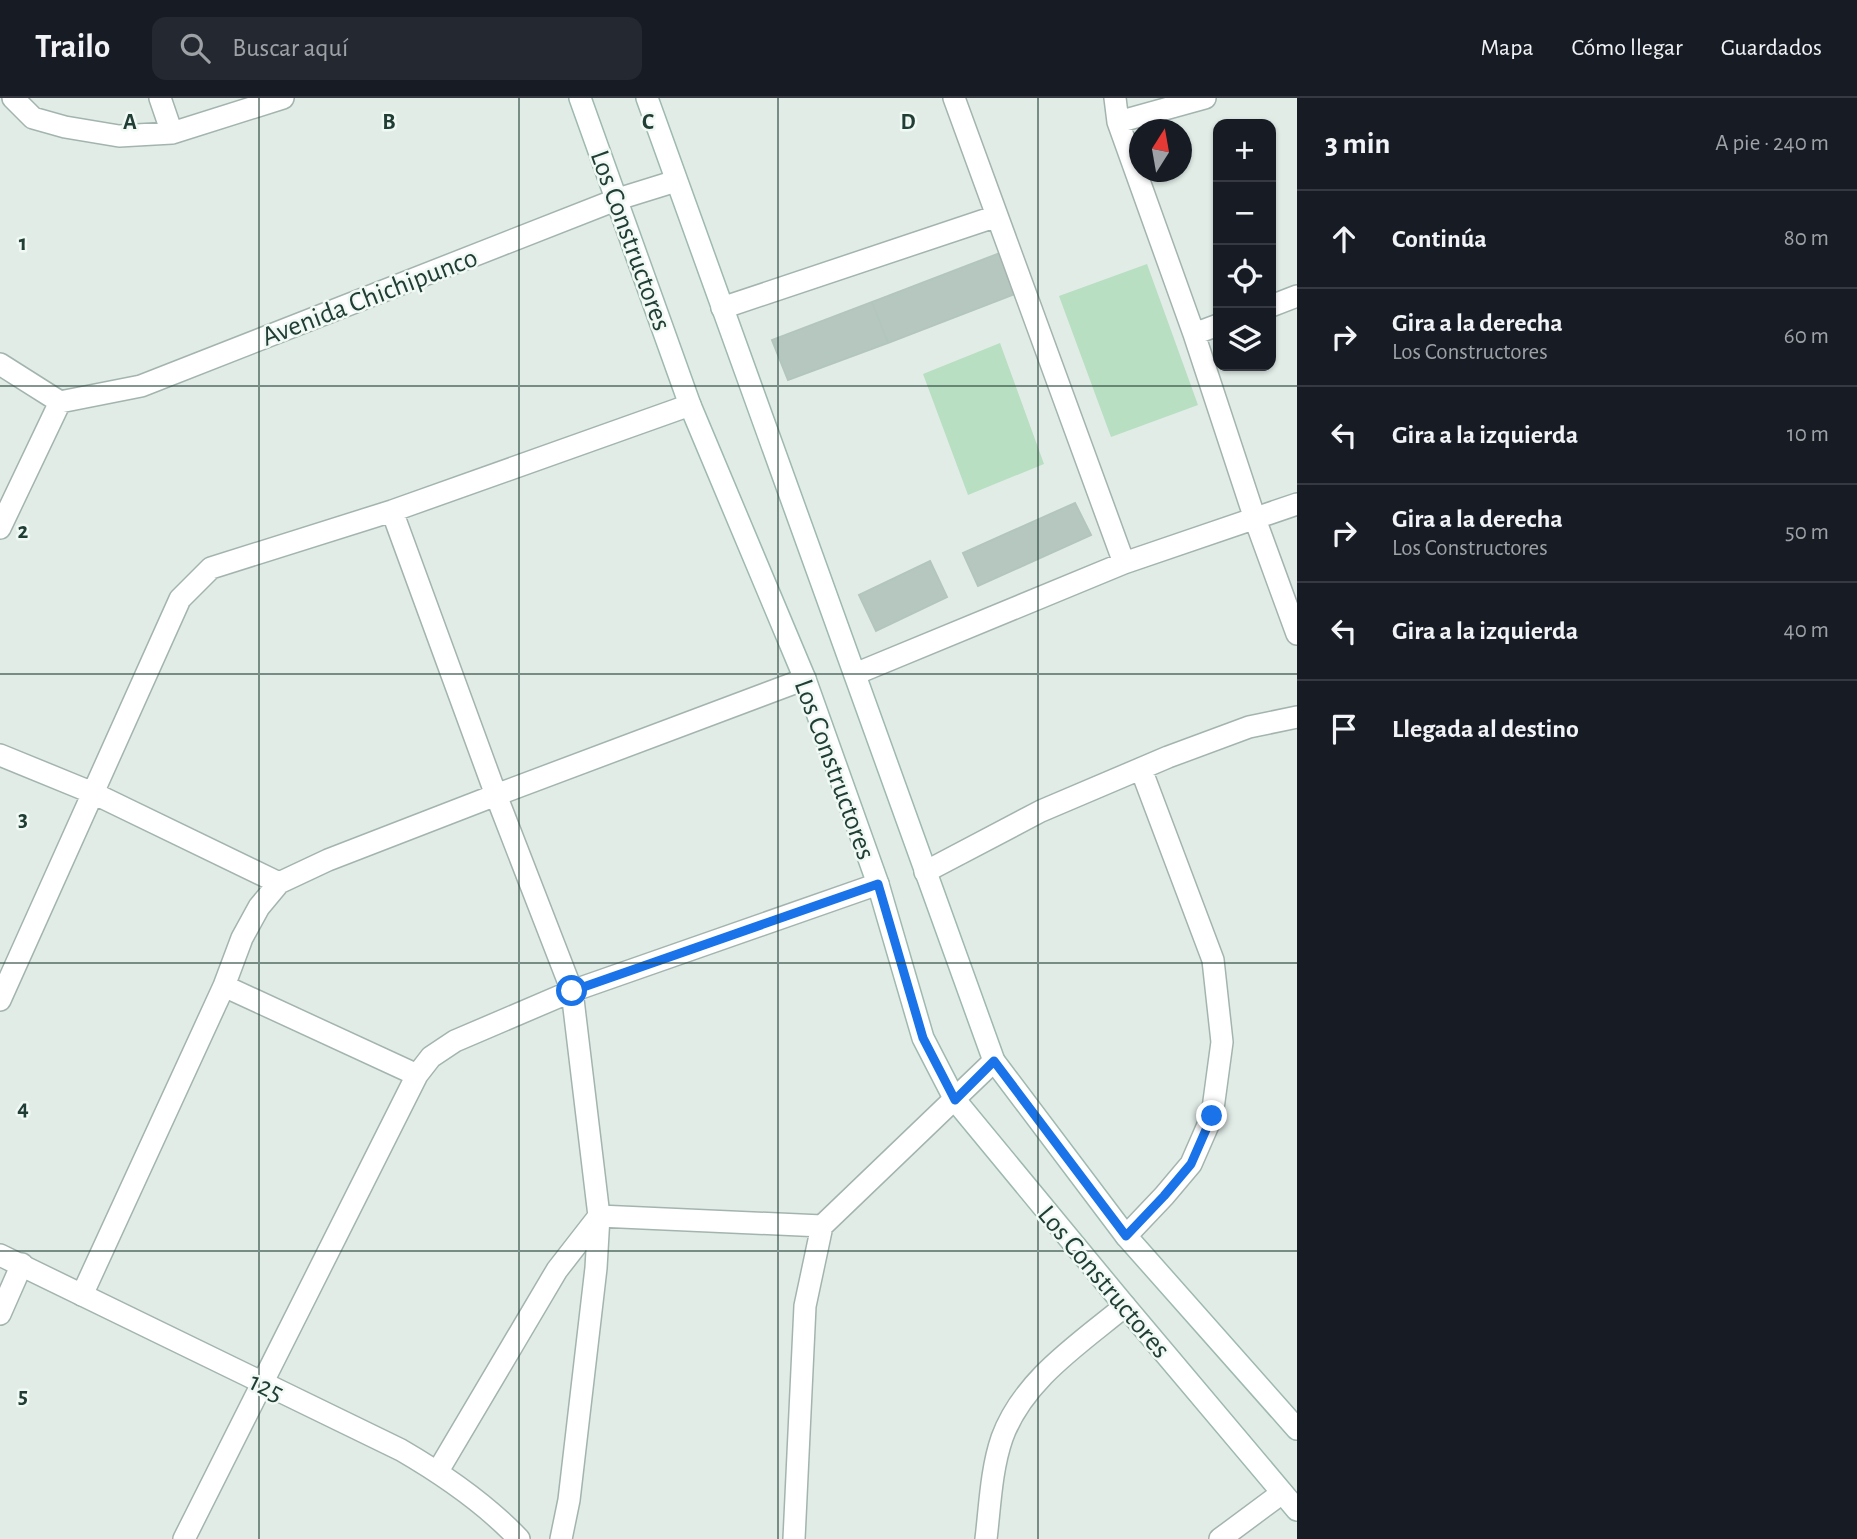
<!DOCTYPE html>
<html lang="es">
<head>
<meta charset="utf-8">
<style>
  :root { --surface:#171b24; --page:#242831; --text:#f1f3f6; --muted:#9ea1a6; --line:#363941 }
  body { margin:0; font-family:"Alegreya Sans",sans-serif; background:var(--page); color:var(--text) }
  .controls { position:absolute; right:21px; top:21px; display:grid; overflow:hidden; border-radius:14px; box-shadow:0 2px 5px #0004 }
  .controls button { width:63px; height:63px; display:grid; place-items:center; padding:0; border:0; border-bottom:2px solid var(--line); background:var(--surface); color:var(--text); font:35px sans-serif }
  .compass { position:absolute; left:1129px; top:21px; width:63px; height:63px; border-radius:50%; background:var(--surface); box-shadow:0 2px 5px #0004; rotate:11deg }
  .stop { position:absolute; width:21px; height:21px; margin:-16px; border:5px solid #1a73e8; border-radius:50%; background:#fff }
  .stop.end { background:#1a73e8; border-color:#fff; box-shadow:0 2px 7px #0008 }
  .list { margin:0; padding:0; list-style:none }
  h2 { display:flex; justify-content:space-between; align-items:center; height:91px; margin:0; padding:0 28px; font-size:30px }
  h2 small { font-size:23px; font-weight:400; color:var(--muted) }
  .list li { display:grid; grid-template-columns:46px 1fr auto; gap:21px; align-items:center; box-sizing:border-box; height:98px; padding:0 28px; border-top:2px solid var(--line) }
  .list b { display:block; font-size:26px; white-space:nowrap }
  .list p { margin:0; font-size:23px; white-space:nowrap; color:var(--muted) }
  .list em { font-size:23px; font-style:normal; color:var(--muted) }
  .icon { flex:none; width:38px; height:38px; fill:none; stroke:currentColor; stroke-width:2; stroke-linecap:round; stroke-linejoin:round }
  .map { position:relative; flex:none; width:1297px; height:1441px; overflow:hidden }
  header { display:flex; align-items:center; gap:42px; box-sizing:border-box; height:98px; padding:0 35px; background:var(--surface); border-bottom:2px solid var(--line) }
  header strong { font-size:33px }
  nav { display:flex; gap:38px; margin-inline-start:auto; font-size:24px }
  .search { width:490px; height:63px; background:var(--page); display:flex; align-items:center; gap:18px; box-sizing:border-box; padding:0 24px; border-radius:14px; color:var(--muted); font-size:26px }
  main { display:flex }
  aside { flex:1; background:var(--surface) }
  .map>svg:first-child { display:block }
  .green { fill:#b8dfc1 }
  .building { fill:#b6c7c0; stroke:#b3c6be; stroke-width:2 }
  .lines { fill:none; stroke-linecap:round; stroke-linejoin:round }
  .minor-casing { stroke:#a3b4ae; stroke-width:24 }
  .tertiary-casing { stroke:#a3b4ae; stroke-width:24 }
  .secondary-casing { stroke:#9eb9af; stroke-width:24 }
  .minor { stroke:#fff; stroke-width:21 }
  .tertiary { stroke:#fff; stroke-width:21 }
  .secondary { stroke:#fff; stroke-width:21 }
  .route { stroke:#1a73e8; stroke-width:9 }
  .grid { fill:none; stroke:#203e35; stroke-width:2; stroke-opacity:0.55 }
  .labels { text-anchor:middle; stroke-width:5; stroke-linejoin:round; paint-order:stroke }
  .street-label { font-size:28px; fill:#203e35; stroke:#f1f9f5 }
  .grid-label { font-size:23px; text-anchor:middle; font-weight:bold; fill:#203e35; stroke:#f1f9f5; stroke-width:5; stroke-linejoin:round; paint-order:stroke }
</style>
</head>
<body>
<header>
<strong>Trailo</strong>
<div class="search"><svg class="icon" aria-label="search" viewBox="0 0 24 24"><circle cx="10" cy="10" r="6"/><path d="M15 15l6 6"/></svg>Buscar aquí</div>
<nav><a>Mapa</a><a>Cómo llegar</a><a>Guardados</a></nav>
</header>
<main>
<div class="map">
<svg width="1297" height="1441" viewBox="0 0 1297 1441">
  <rect width="100%" height="100%" fill="#e1ece7"/>
  <path class="green" d="M 1147,166 L 1198,307 L 1111,339 L 1059,198 Z
    M 1000,245 L 1044,366 L 968,397 L 923,276 Z"/>
  <path class="building" d="M 1000,155 L 1015,196 L 888,245 L 872,204 Z
    M 872,204 L 888,245 L 788,282 L 772,242 Z
    M 1075,405 L 1091,437 L 978,488 L 963,455 Z
    M 930,463 L 947,499 L 876,533 L 859,497 Z"/>
  <g class="lines">
    <g class="minor-casing">
      <path id="minor" d="M 13,0 L 33,20 L 65,29 L 119,38 L 172,35 L 283,0
        M 160,0 L 172,35
        M 954,0 L 1124,465
        M 1115,0 L 1118,24 L 1194,236 L 1255,421 L 1297,536
        M 1118,24 L 1205,0
        M 1271,208 L 1297,198
        M 722,210 L 997,118
        M 1194,236 L 1218,227
        M 0,266 L 60,304
        M 60,304 L 141,288 L 618,101 L 676,83
        M 392,413 L 496,697 L 572,893 L 599,1118 L 596,1170 L 569,1402 L 561,1441
        M 0,430 L 60,304
        M 855,576 L 1124,465 L 1297,406
        M 0,657 L 93,695 L 279,785
        M 925,774 L 1041,713 L 1168,659 L 1249,629 L 1297,619
        M 224,888 L 417,977
        M 0,902 L 180,501 L 211,470 L 392,413 L 690,307
        M 599,1118 L 822,1128
        M 1126,1138 L 1164,1098 L 1191,1066 L 1212,1018 L 1222,944 L 1213,862 L 1141,671
        M 82,1197 L 224,888 L 242,840 L 259,809 L 279,785 L 328,762 L 496,697 L 805,581
        M 0,1216 L 22,1166
        M 438,1373 L 557,1172 L 599,1118
        M 184,1441 L 417,977 L 431,959 L 455,943 L 572,893 L 878,786
        M 794,1441 L 805,1208 L 822,1128 L 994,963
        M 986,1441 C 990,1408 991,1372 1002,1340 C 1023,1282 1079,1246 1125,1208
        M 1220,1441 L 1282,1395"/>
    </g>
    <g class="tertiary-casing">
      <path id="tertiary" d="M 0,1157 L 401,1352 C 444,1377 485,1405 519,1441"/>
    </g>
    <g class="secondary-casing">
      <path id="secondary" d="M 580,0 L 690,307 L 805,581 L 878,786 L 923,940 L 955,1002 L 1125,1208 L 1297,1412
        M 647,0 L 994,963 L 1126,1138 L 1297,1331"/>
    </g>
    <use href="#minor" class="minor"/>
    <use href="#tertiary" class="tertiary"/>
    <use href="#secondary" class="secondary"/>
  </g>
  <g class="lines">
    <path class="route" d="M 572,893 L 878,786 L 923,940 L 955,1002 L 994,963 L 1126,1138 L 1164,1098 L 1191,1066 L 1212,1018"/>
  </g>
  <path class="grid" d="M 259,0 L 259,1441M 519,0 L 519,1441M 778,0 L 778,1441M 1038,0 L 1038,1441M 0,288 L 1297,288M 0,576 L 1297,576M 0,865 L 1297,865M 0,1153 L 1297,1153"/>
  <g class="labels">
    <g class="street-label">
      <text transform="translate(632 142) rotate(70)" y="10">Los Constructores</text>
      <text transform="translate(369 198) rotate(-21)" y="10">Avenida Chichipunco</text>
      <text transform="translate(836 671) rotate(70)" y="10">Los Constructores</text>
      <text transform="translate(1105 1183) rotate(50)" y="10">Los Constructores</text>
      <text transform="translate(267 1288) rotate(26)" y="10">125</text>
    </g>
  </g>
  <g class="grid-label">
    <text x="130" y="31">A</text>
    <text x="389" y="31">B</text>
    <text x="648" y="31">C</text>
    <text x="908" y="31">D</text>
    <text x="23" y="152">1</text>
    <text x="23" y="440">2</text>
    <text x="23" y="728">3</text>
    <text x="23" y="1017">4</text>
    <text x="23" y="1305">5</text>
  </g>
</svg>
<div class="controls">
<button>+</button>
<button>−</button>
<button><svg class="icon" aria-label="locate" viewBox="0 0 24 24"><circle cx="12" cy="12" r="6"/><path d="M12 2v4M12 18v4M2 12h4M18 12h4"/></svg></button>
<button><svg class="icon" aria-label="layers" viewBox="0 0 24 24"><path d="M12 4l9 5-9 5-9-5zM3 14l9 5 9-5"/></svg></button>
</div>
<svg class="compass" viewBox="-18 -18 36 36"><path d="M0-13l5 13h-10z" fill="#e53935"/><path d="M0 13l5-13h-10z" fill="#9ea1a6"/></svg>
<div class="stop" style="left:572px;top:893px"></div>
<div class="stop end" style="left:1212px;top:1018px"></div>
</div>
<aside>
<h2>3 min<small>A pie · 240 m</small></h2>
<ul class="list">
<li><svg class="icon" aria-label="ahead" viewBox="0 0 24 24"><path d="M12 20V5M6 11l6-6 6 6"/></svg><div><b>Continúa</b></div><em>80 m</em></li>
<li><svg class="icon" aria-label="right" viewBox="0 0 24 24"><path d="M7 20v-9h11M14 6l5 5-5 5"/></svg><div><b>Gira a la derecha</b><p>Los Constructores</p></div><em>60 m</em></li>
<li><svg class="icon" aria-label="left" viewBox="0 0 24 24"><path d="M17 20v-9H6M10 6l-5 5 5 5"/></svg><div><b>Gira a la izquierda</b></div><em>10 m</em></li>
<li><svg class="icon" aria-label="right" viewBox="0 0 24 24"><path d="M7 20v-9h11M14 6l5 5-5 5"/></svg><div><b>Gira a la derecha</b><p>Los Constructores</p></div><em>50 m</em></li>
<li><svg class="icon" aria-label="left" viewBox="0 0 24 24"><path d="M17 20v-9H6M10 6l-5 5 5 5"/></svg><div><b>Gira a la izquierda</b></div><em>40 m</em></li>
<li><svg class="icon" aria-label="arrive" viewBox="0 0 24 24"><path d="M6 21V4h12l-3 4 3 4H6"/></svg><div><b>Llegada al destino</b></div></li>
</ul>
</aside>
</main>
</body>
</html>
